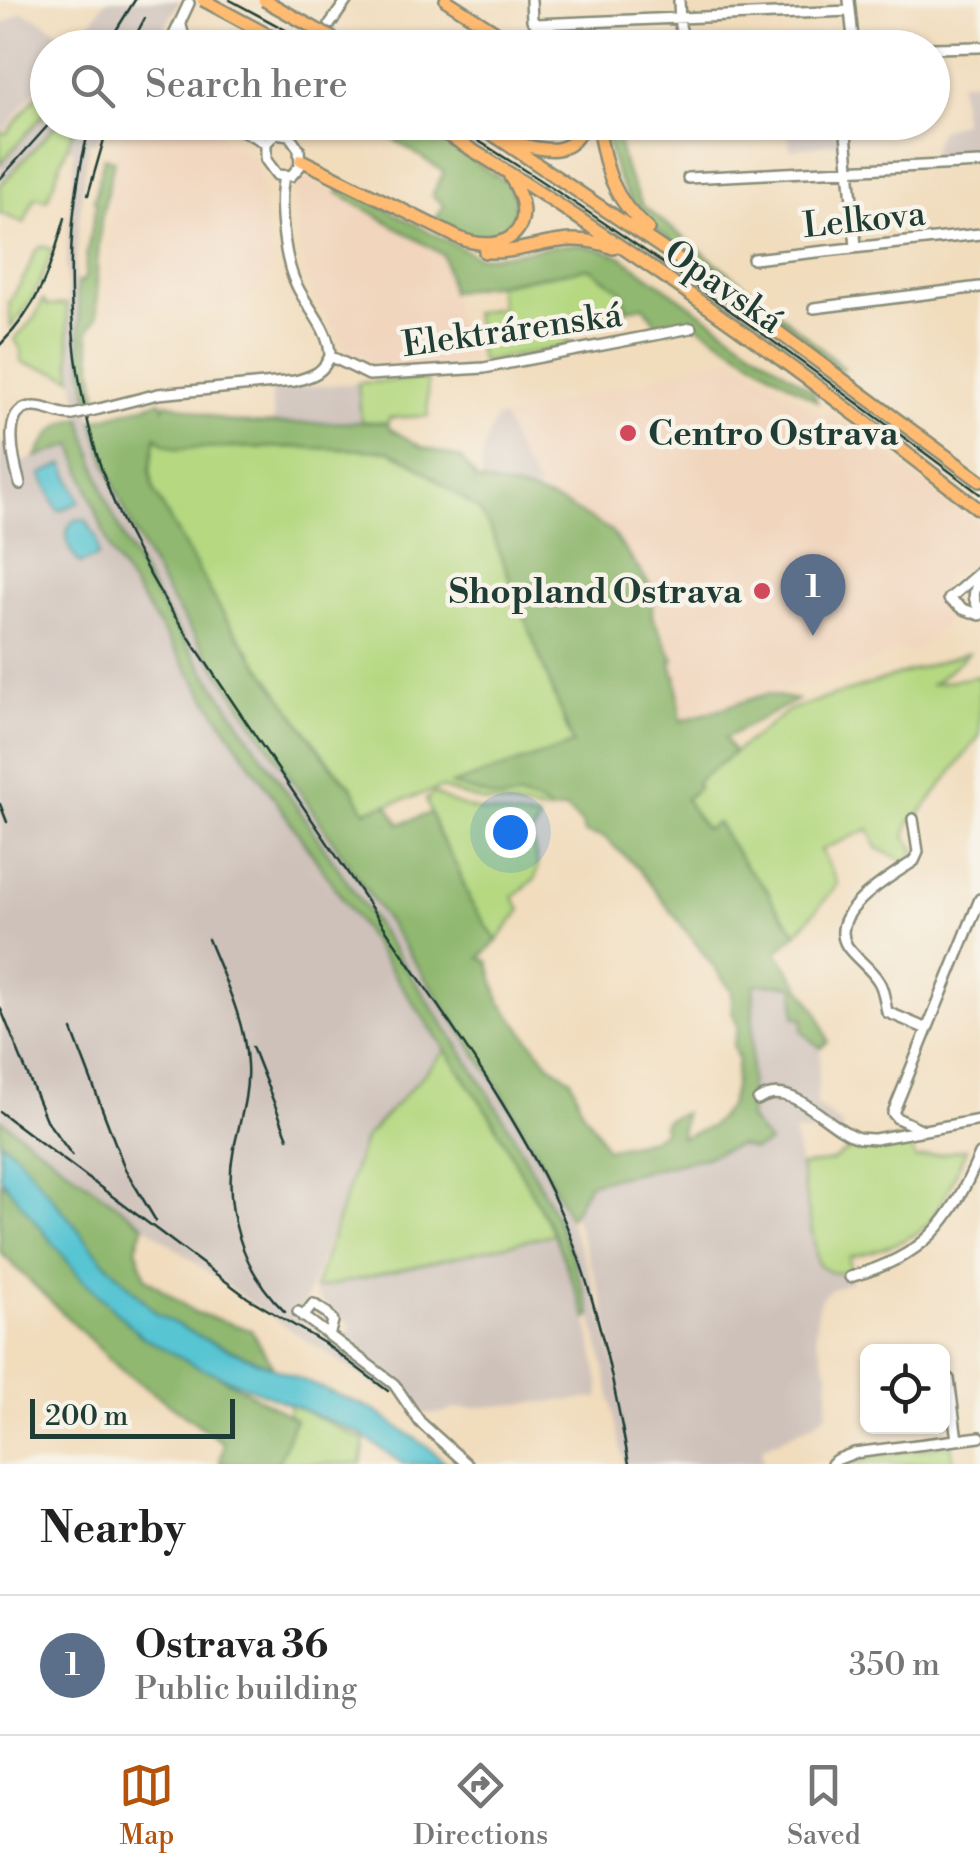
<!DOCTYPE html>
<html lang="en">
<head>
<meta charset="utf-8">
<style>
  :root { --surface:#fff; --page:#f6f6f6; --text:#222; --muted:#767676; --line:#e0e0e0; --accent:#b45309 }
  body { margin:0; font-family:"Libre Bodoni",serif; background:var(--page); color:var(--text) }
  .controls { position:absolute; right:30px; bottom:30px; display:grid; overflow:hidden; border-radius:15px; box-shadow:0 2px 8px #0004 }
  .controls button { width:90px; height:90px; display:grid; place-items:center; padding:0; border:0; border-bottom:2px solid var(--line); background:var(--surface); color:var(--text); font:50px sans-serif }
  .scale { position:absolute; left:30px; bottom:25px; width:205px; box-sizing:border-box; padding-left:10px; border:5px solid #1f3d34; border-top:0; font-size:28px; line-height:35px; white-space:nowrap; color:#1f3d34; -webkit-text-stroke:8px #f7f3e8; paint-order:stroke }
  .you { position:absolute; left:510px; top:832px; width:35px; height:35px; margin:-25px; border:8px solid #fff; border-radius:50%; background:#1a73e8; box-shadow:0 0 0 15px #1a73e833 }
  .badge { display:grid; place-items:center; width:65px; height:65px; border-radius:50%; background:var(--accent); color:#fff; font-size:32px; font-weight:700 }
  .pin { position:absolute; translate:-50% -82px; filter:drop-shadow(0 2px 5px #0008) }
  .pin::after { content:''; position:absolute; top:52px; width:35px; height:30px; background:inherit; clip-path:polygon(0 0,100% 0,50% 100%) }
  .list { margin:0; padding:0; list-style:none }
  h2 { display:flex; justify-content:space-between; align-items:center; height:130px; margin:0; padding:0 40px; font-size:42px }
  h2 small { font-size:32px; font-weight:400; color:var(--muted) }
  .list li { display:grid; grid-template-columns:65px 1fr auto; gap:30px; align-items:center; box-sizing:border-box; height:140px; padding:0 40px; border-top:2px solid var(--line) }
  .list b { display:block; font-size:38px; white-space:nowrap }
  .list p { margin:0; font-size:32px; white-space:nowrap; color:var(--muted) }
  .list em { font-size:32px; font-style:normal; color:var(--muted) }
  .icon { flex:none; width:55px; height:55px; fill:none; stroke:currentColor; stroke-width:2; stroke-linecap:round; stroke-linejoin:round }
  .map { position:relative; flex:none; width:980px; height:1464px; overflow:hidden }
  .search { position:absolute; background:var(--surface); box-shadow:0 2px 8px #0004; left:30px; right:30px; top:30px; height:110px; display:flex; align-items:center; gap:25px; box-sizing:border-box; padding:0 35px; border-radius:55px; color:var(--muted); font-size:38px }
  .sheet { height:270px; background:var(--surface) }
  nav { display:flex; justify-content:space-around; align-items:center; box-sizing:border-box; height:140px; border-top:2px solid var(--line); background:var(--surface); font-size:28px; color:var(--muted) }
  nav a { display:grid; justify-items:center; gap:5px }
  nav .on { color:var(--accent) }
  .map>svg:first-child { display:block }
  .built { fill:#f1d5bd }
  .industrial { fill:#cec1ba }
  .green { fill:#b5d881; stroke:#6a8a5a; stroke-width:2.5 }
  .forest { fill:#90b86f; stroke:#587a52; stroke-width:2.5; fill-rule:evenodd }
  .water { fill:#59c5d3; stroke:#3c8184; stroke-width:2.5 }
  .lines { fill:none; stroke-linecap:round; stroke-linejoin:round }
  .minor-tunnel { stroke:#c7bca1; stroke-width:9; stroke-dasharray:9 4.5; stroke-linecap:butt }
  .minor-casing { stroke:#888c78; stroke-width:14 }
  .major-casing { stroke:#888c78; stroke-width:16 }
  .minor { stroke:#fff; stroke-width:9 }
  .major { stroke:#ffbb71; stroke-width:11 }
  .tram { stroke:#1f3d34; stroke-width:2.5 }
  .rail { stroke:#1f3d34; stroke-width:2.5 }
  .minor-bridge-casing { stroke:#888c78; stroke-width:14; stroke-linecap:butt }
  .major-bridge-casing { stroke:#888c78; stroke-width:16; stroke-linecap:butt }
  .minor-bridge { stroke:#fff; stroke-width:9 }
  .major-bridge { stroke:#ffbb71; stroke-width:11 }
  .poi-dot { fill:#d1495b; stroke:#f7f3e8; stroke-width:4 }
  .labels { text-anchor:middle; stroke-width:9; stroke-linejoin:round; paint-order:stroke }
  .street-label { font-size:35px; fill:#1f3d34; stroke:#f7f3e8 }
  .poi-label { font-size:35px; font-weight:bold; fill:#1f3d34; stroke:#f7f3e8; text-anchor:start }
</style>
</head>
<body>
<div class="map">
<svg width="980" height="1464" viewBox="0 0 980 1464">
  <rect width="100%" height="100%" fill="#f7f3e8"/>
  <filter id="ink" filterUnits="userSpaceOnUse"><feTurbulence type="fractalNoise" baseFrequency=".01" numOctaves="2"/><feDisplacementMap in="SourceGraphic" scale="20" xChannelSelector="R" yChannelSelector="G"/><feConvolveMatrix kernelMatrix="1 2 1 2 8 2 1 2 1" color-interpolation-filters="sRGB"/></filter>
  <filter id="wash" filterUnits="userSpaceOnUse"><feTurbulence type="fractalNoise" baseFrequency=".0048" numOctaves="4" result="noise"/><feDisplacementMap in="SourceGraphic" scale="40" xChannelSelector="R" yChannelSelector="G"/><feGaussianBlur stdDeviation="2.25" result="paint"/><feColorMatrix in="noise" values="0 0 0 0 0 0 0 0 0 0 0 0 0 0 0 0 0 1.4 0 .05"/><feComposite in="paint" operator="in"/></filter>
  <g filter="url(#wash)">
    <rect width="100%" height="100%" fill="#f1dcbc"/>
    <path class="built" d="M 125,123 L 202,123 L 254,157 L 258,167 L 269,243 L 276,265 L 258,290 L 244,300 L 231,306 L 218,308 L 110,312 L 110,308 L 105,307 L 114,160 Z
      M 301,179 L 329,187 L 443,255 L 458,326 L 475,364 L 394,369 L 373,365 L 350,354 L 314,297 L 301,254 L 296,191 Z
      M 731,356 L 817,411 L 823,419 L 832,414 L 980,526 L 980,557 L 966,568 L 943,574 L 943,583 L 938,590 L 940,597 L 953,609 L 950,620 L 913,653 L 896,651 L 852,673 L 767,694 L 681,721 L 676,675 L 674,675 L 671,661 L 674,659 L 652,588 L 563,504 L 530,492 L 539,487 L 521,460 L 503,418 Z"/>
    <path class="industrial" d="M 106,0 L 180,0 L 155,47 L 74,47 Z
      M 22,12 L 44,22 L 73,41 L 68,47 L 48,48 L 47,75 L 4,131 L 0,128 L 0,26 Z
      M 980,80 L 980,154 L 929,158 L 939,131 L 962,122 L 959,82 Z
      M 47,110 L 48,122 L 58,123 L 0,186 L 0,164 Z
      M 76,123 L 102,123 L 97,143 L 90,142 L 85,168 L 78,230 L 75,282 L 82,358 L 91,415 L 117,495 L 139,545 L 175,606 L 480,1059 L 529,1138 L 557,1190 L 589,1271 L 605,1323 L 626,1415 L 602,1298 L 573,1213 L 588,1183 L 702,1158 L 739,1144 L 754,1150 L 768,1143 L 749,1119 L 754,983 L 788,985 L 795,988 L 810,1036 L 815,1045 L 821,1047 L 816,1105 L 843,1126 L 840,1133 L 794,1132 L 800,1166 L 818,1264 L 832,1275 L 850,1271 L 851,1282 L 830,1290 L 821,1298 L 817,1311 L 816,1336 L 829,1375 L 827,1413 L 813,1424 L 762,1448 L 763,1464 L 624,1464 L 603,1361 L 587,1301 L 546,1195 L 533,1168 L 488,1092 L 165,612 L 129,550 L 106,499 L 89,446 L 81,418 L 71,360 L 66,269 L 74,150 L 66,148 Z
      M 787,123 L 843,123 L 844,142 L 790,150 Z
      M 358,383 L 361,421 L 274,424 L 271,389 Z
      M 496,418 L 503,418 L 521,460 L 539,488 L 530,492 L 482,482 L 481,465 L 486,441 Z
      M 0,440 L 18,463 L 73,445 L 111,553 L 227,729 L 446,1050 L 364,1139 L 347,1193 L 304,1304 L 295,1315 L 384,1382 L 391,1389 L 388,1393 L 250,1303 L 0,1119 Z
      M 554,1234 L 587,1319 L 600,1388 L 599,1398 L 456,1409 L 437,1414 L 421,1413 L 401,1382 L 362,1354 L 357,1343 L 350,1346 L 345,1341 L 351,1324 L 316,1297 L 315,1289 Z"/>
    <path class="green" d="M 47,83 L 47,110 L 0,164 L 0,131 L 6,134 Z
      M 58,123 L 76,123 L 47,200 L 35,197 L 24,223 L 3,214 L 0,215 L 0,186 Z
      M 43,246 L 52,250 C 43,279 32,304 11,327 L 9,303 L 26,274 L 36,250 Z
      M 589,268 L 622,291 L 627,309 L 575,319 L 566,347 L 481,362 L 476,340 L 480,339 L 473,313 L 501,307 L 496,285 Z
      M 43,300 L 48,306 L 66,304 L 72,378 C 57,370 38,368 21,362 L 21,350 L 15,339 L 35,317 Z
      M 427,379 L 428,416 L 389,418 L 388,423 L 361,421 L 358,383 Z
      M 156,435 L 163,443 L 176,449 L 290,447 L 389,451 L 410,461 L 479,510 L 491,530 L 573,744 L 453,785 L 502,800 L 519,797 L 541,804 L 550,811 L 546,812 L 481,801 L 441,788 L 365,812 L 352,787 L 324,756 L 225,617 L 170,523 L 154,491 L 150,471 Z
      M 970,652 L 933,684 L 980,676 L 980,735 L 916,819 L 910,821 L 905,837 L 915,849 L 911,859 L 906,862 L 877,848 L 869,829 L 821,850 L 838,884 L 797,933 L 774,904 L 766,888 L 746,867 L 717,823 L 706,830 L 685,799 L 698,788 L 696,782 L 789,710 Z
      M 434,793 C 463,812 504,815 538,819 L 539,822 L 531,835 L 538,865 L 535,879 L 513,897 L 521,910 L 497,941 L 470,901 L 458,869 L 438,833 L 426,800 Z
      M 446,1050 L 491,1117 L 554,1234 L 315,1289 L 364,1139 Z
      M 909,1137 L 915,1159 L 966,1149 C 959,1167 937,1217 924,1228 C 906,1243 872,1252 849,1257 L 850,1271 C 835,1274 829,1275 818,1264 L 800,1166 L 832,1161 L 849,1150 Z
      M 290,1404 L 365,1441 L 361,1464 L 278,1464 L 295,1420 L 288,1415 Z
      M 951,1444 L 954,1464 L 847,1464 L 859,1459 Z"/>
    <path class="forest" d="M 369,123 L 415,123 L 506,182 L 515,198 L 514,216 L 500,233 L 484,239 L 468,239 L 436,219 L 444,205 L 432,195 L 444,172 Z
      M 603,123 L 614,123 L 625,169 L 643,206 L 755,293 L 844,368 L 841,371 L 651,225 C 618,189 613,169 603,123 Z
      M 104,157 L 114,160 L 101,220 L 97,265 L 97,318 L 88,331 L 98,404 L 90,406 L 82,358 L 77,282 L 82,282 L 85,277 L 87,252 L 97,203 L 94,202 Z
      M 342,186 L 476,256 C 511,258 545,243 581,245 C 594,246 608,252 620,256 L 813,391 L 817,401 L 691,321 L 659,328 L 644,306 L 627,309 L 622,291 L 589,268 L 451,292 L 443,255 L 337,192 Z
      M 161,401 L 164,408 L 166,403 C 190,406 211,419 235,422 C 286,427 337,420 388,423 L 389,428 L 422,447 L 461,458 L 477,480 L 530,492 L 563,504 L 610,530 L 652,588 L 652,616 L 674,660 L 671,661 L 674,675 L 676,675 L 681,721 L 767,694 L 797,700 L 725,738 L 734,753 L 696,782 L 698,788 L 685,799 L 705,829 L 717,823 L 746,867 L 766,888 L 774,904 L 797,933 L 777,952 L 818,1013 L 828,1042 L 821,1047 C 813,1044 808,1037 802,1031 L 803,1018 L 795,1017 L 795,988 L 788,985 L 754,984 L 749,1119 L 769,1143 L 754,1150 L 739,1145 L 702,1158 L 589,1183 L 573,1213 L 569,1218 L 543,1163 L 498,1086 L 175,606 C 137,543 114,492 93,421 ZM 156,436 L 163,443 L 176,449 L 290,447 L 389,451 L 410,461 L 479,510 L 491,530 L 573,744 L 451,785 L 502,800 L 519,797 L 541,804 L 550,811 L 566,809 L 582,824 L 584,833 L 604,837 L 638,868 L 732,991 L 732,1011 L 738,1027 L 733,1046 L 738,1059 L 734,1088 L 729,1106 L 710,1127 L 681,1138 L 684,1113 L 666,1120 L 663,1125 L 664,1131 L 652,1139 L 606,1149 L 598,1133 L 582,1110 L 571,1079 L 549,1064 L 500,1002 L 488,961 L 480,958 L 497,941 L 470,901 L 458,869 L 438,833 L 431,813 L 400,824 L 387,804 L 365,811 L 352,787 L 340,777 L 324,756 L 225,617 L 154,491 L 150,470 Z
      M 81,418 L 106,499 L 129,550 L 165,612 C 240,723 315,834 390,945 C 469,1062 553,1177 591,1315 L 587,1319 L 554,1234 L 491,1117 L 227,729 L 111,553 L 73,445 L 36,457 C 46,436 58,422 81,418 Z
      M 0,1119 L 144,1225 L 136,1248 L 146,1278 L 194,1312 L 251,1330 L 273,1367 L 204,1339 L 157,1314 L 102,1259 L 16,1153 L 0,1140 Z
      M 0,1182 L 22,1197 L 186,1357 L 295,1419 L 278,1464 L 220,1464 L 224,1443 L 120,1369 L 0,1252 Z"/>
    <path class="water" d="M 64,464 L 80,502 L 58,511 L 41,474 Z
      M 76,519 L 86,520 L 97,539 L 98,556 L 80,564 C 69,551 59,530 76,519 Z
      M 0,1141 L 16,1153 L 102,1259 L 157,1314 L 204,1339 L 372,1409 L 430,1449 L 446,1464 L 403,1464 L 359,1433 L 192,1364 L 141,1336 L 81,1278 L 0,1177 Z"/>
  </g>
  <g filter="url(#ink)">
    <g class="lines">
      <path class="minor-tunnel" d="M 316,48 L 327,28"/>
      <g class="minor-casing">
        <path id="minor" d="M 531,0 L 532,20 L 536,24 L 850,11
          M 679,0 L 680,26 L 687,48
          M 849,0 L 854,48
          M 180,22 L 187,48
          M 330,24 L 347,0
          M 168,48 L 189,3
          M 932,48 L 980,47
          M 227,122 L 266,143
          M 845,122 L 856,247
          M 276,133 L 289,135 L 299,149 L 300,166 L 291,176 L 277,175 L 266,160 L 266,143 Z
          M 284,177 C 278,203 284,261 297,286 C 308,309 330,330 330,356
          M 688,178 L 980,163
          M 753,259 L 980,234
          M 814,308 L 980,287
          M 330,356 L 369,375 L 484,368 L 691,328
          M 99,409 L 158,394 L 295,381 C 313,376 323,373 330,356
          M 20,484 C 14,463 0,407 33,407 C 47,406 59,416 73,415
          M 980,572 L 949,599 L 963,609 L 980,615
          M 980,579 C 974,590 971,599 980,609
          M 913,819 L 918,852 L 914,861 C 892,876 826,912 847,946 C 856,959 871,968 879,982 C 884,990 885,1003 887,1012 L 927,1029
          M 758,1100 C 793,1077 827,1129 859,1138 C 860,1138 873,1139 875,1139 L 980,1120
          M 923,1130 L 897,1118 L 893,1113 L 980,899
          M 850,1277 C 926,1255 949,1225 980,1154
          M 298,1312 L 394,1384 L 420,1422 L 467,1464
          M 303,1317 L 313,1304 L 327,1313 L 333,1321 L 329,1336
          M 949,1379 L 957,1440
          M 832,1464 L 836,1460 L 854,1453 L 980,1437"/>
      </g>
      <g class="major-casing">
        <path id="major" d="M 446,0 L 521,48
          M 426,122 C 574,210 716,310 853,413 C 896,444 937,478 980,510
          M 474,122 L 689,266 L 980,481
          M 597,122 C 606,168 611,198 648,229
          M 513,142 C 543,150 572,160 584,122
          M 301,160 L 457,237 C 508,259 543,225 510,177
          M 485,252 C 533,254 563,227 613,248"/>
      </g>
      <use href="#minor" class="minor"/>
      <use href="#major" class="major"/>
      <path class="tram" d="M 230,0 L 319,48
        M 448,122 C 632,235 807,365 980,494"/>
      <path class="rail" d="M 105,48 L 135,0
        M 129,48 L 145,18
        M 91,122 C 58,241 66,378 110,493 C 126,534 147,571 170,609 C 246,720 320,832 395,943 C 456,1033 522,1122 565,1222 C 597,1300 614,1382 629,1464
        M 0,179 L 51,122
        M 88,195 L 109,122
        M 0,345 C 39,306 50,270 65,218
        M 0,804 L 7,822
        M 208,939 C 224,979 245,1020 247,1064 C 249,1094 240,1120 234,1148 C 222,1207 242,1271 285,1312
        M 0,1007 L 46,1120 L 72,1155
        M 72,1030 L 125,1169 L 156,1221
        M 252,1047 L 288,1138
        M 0,1112 L 248,1298 L 324,1343 L 388,1391"/>
      <g class="minor-bridge-casing">
        <path id="minor-bridge" d="M 73,415 L 99,409"/>
      </g>
      <g class="major-bridge-casing">
        <path id="major-bridge" d="M 203,0 L 292,48
          M 264,0 L 350,48"/>
      </g>
      <use href="#minor-bridge" class="minor-bridge"/>
      <use href="#major-bridge" class="major-bridge"/>
    </g>
  </g>
  <g class="poi-dot">
    <circle cx="628" cy="433" r="10"/>
    <circle cx="762" cy="591" r="10"/>
  </g>
  <g class="labels">
    <g class="street-label">
      <text transform="translate(864 219) rotate(-6)" y="12">Lelkova</text>
      <text transform="translate(724 286) rotate(35)" y="12">Opavská</text>
      <text transform="translate(512 329) rotate(-8)" y="12">Elektrárenská</text>
    </g>
    <g class="poi-label">
      <text x="648" y="445">Centro Ostrava</text>
      <text x="742" y="603" text-anchor="end">Shopland Ostrava</text>
    </g>
  </g>
</svg>
<div class="controls">
<button><svg class="icon" aria-label="locate" viewBox="0 0 24 24"><circle cx="12" cy="12" r="6"/><path d="M12 2v4M12 18v4M2 12h4M18 12h4"/></svg></button>
</div>
<div class="scale">200 m</div>
<div class="you"></div>
<div class="pin badge" style="left:813px;top:636px;background:#5c6f8a">1</div>
<div class="search"><svg class="icon" aria-label="search" viewBox="0 0 24 24"><circle cx="10" cy="10" r="6"/><path d="M15 15l6 6"/></svg>Search here</div>
</div>
<section class="sheet">
<h2>Nearby<small></small></h2>
<ul class="list">
<li><span class="badge" style="background:#5c6f8a">1</span><div><b>Ostrava 36</b><p>Public building</p></div><em>350 m</em></li>
</ul>
</section>
<nav>
<a class="on"><svg class="icon" aria-label="map" viewBox="0 0 24 24"><path d="M3 6l6-2 6 2 6-2v14l-6 2-6-2-6 2zM9 4v14M15 6v14"/></svg>Map</a>
<a><svg class="icon" aria-label="directions" viewBox="0 0 24 24"><path d="M12 3l9 9-9 9-9-9zM9 14v-3h6M13 9l2 2-2 2"/></svg>Directions</a>
<a><svg class="icon" aria-label="saved" viewBox="0 0 24 24"><path d="M7 4h10v16l-5-4-5 4z"/></svg>Saved</a>
</nav>
</body>
</html>
